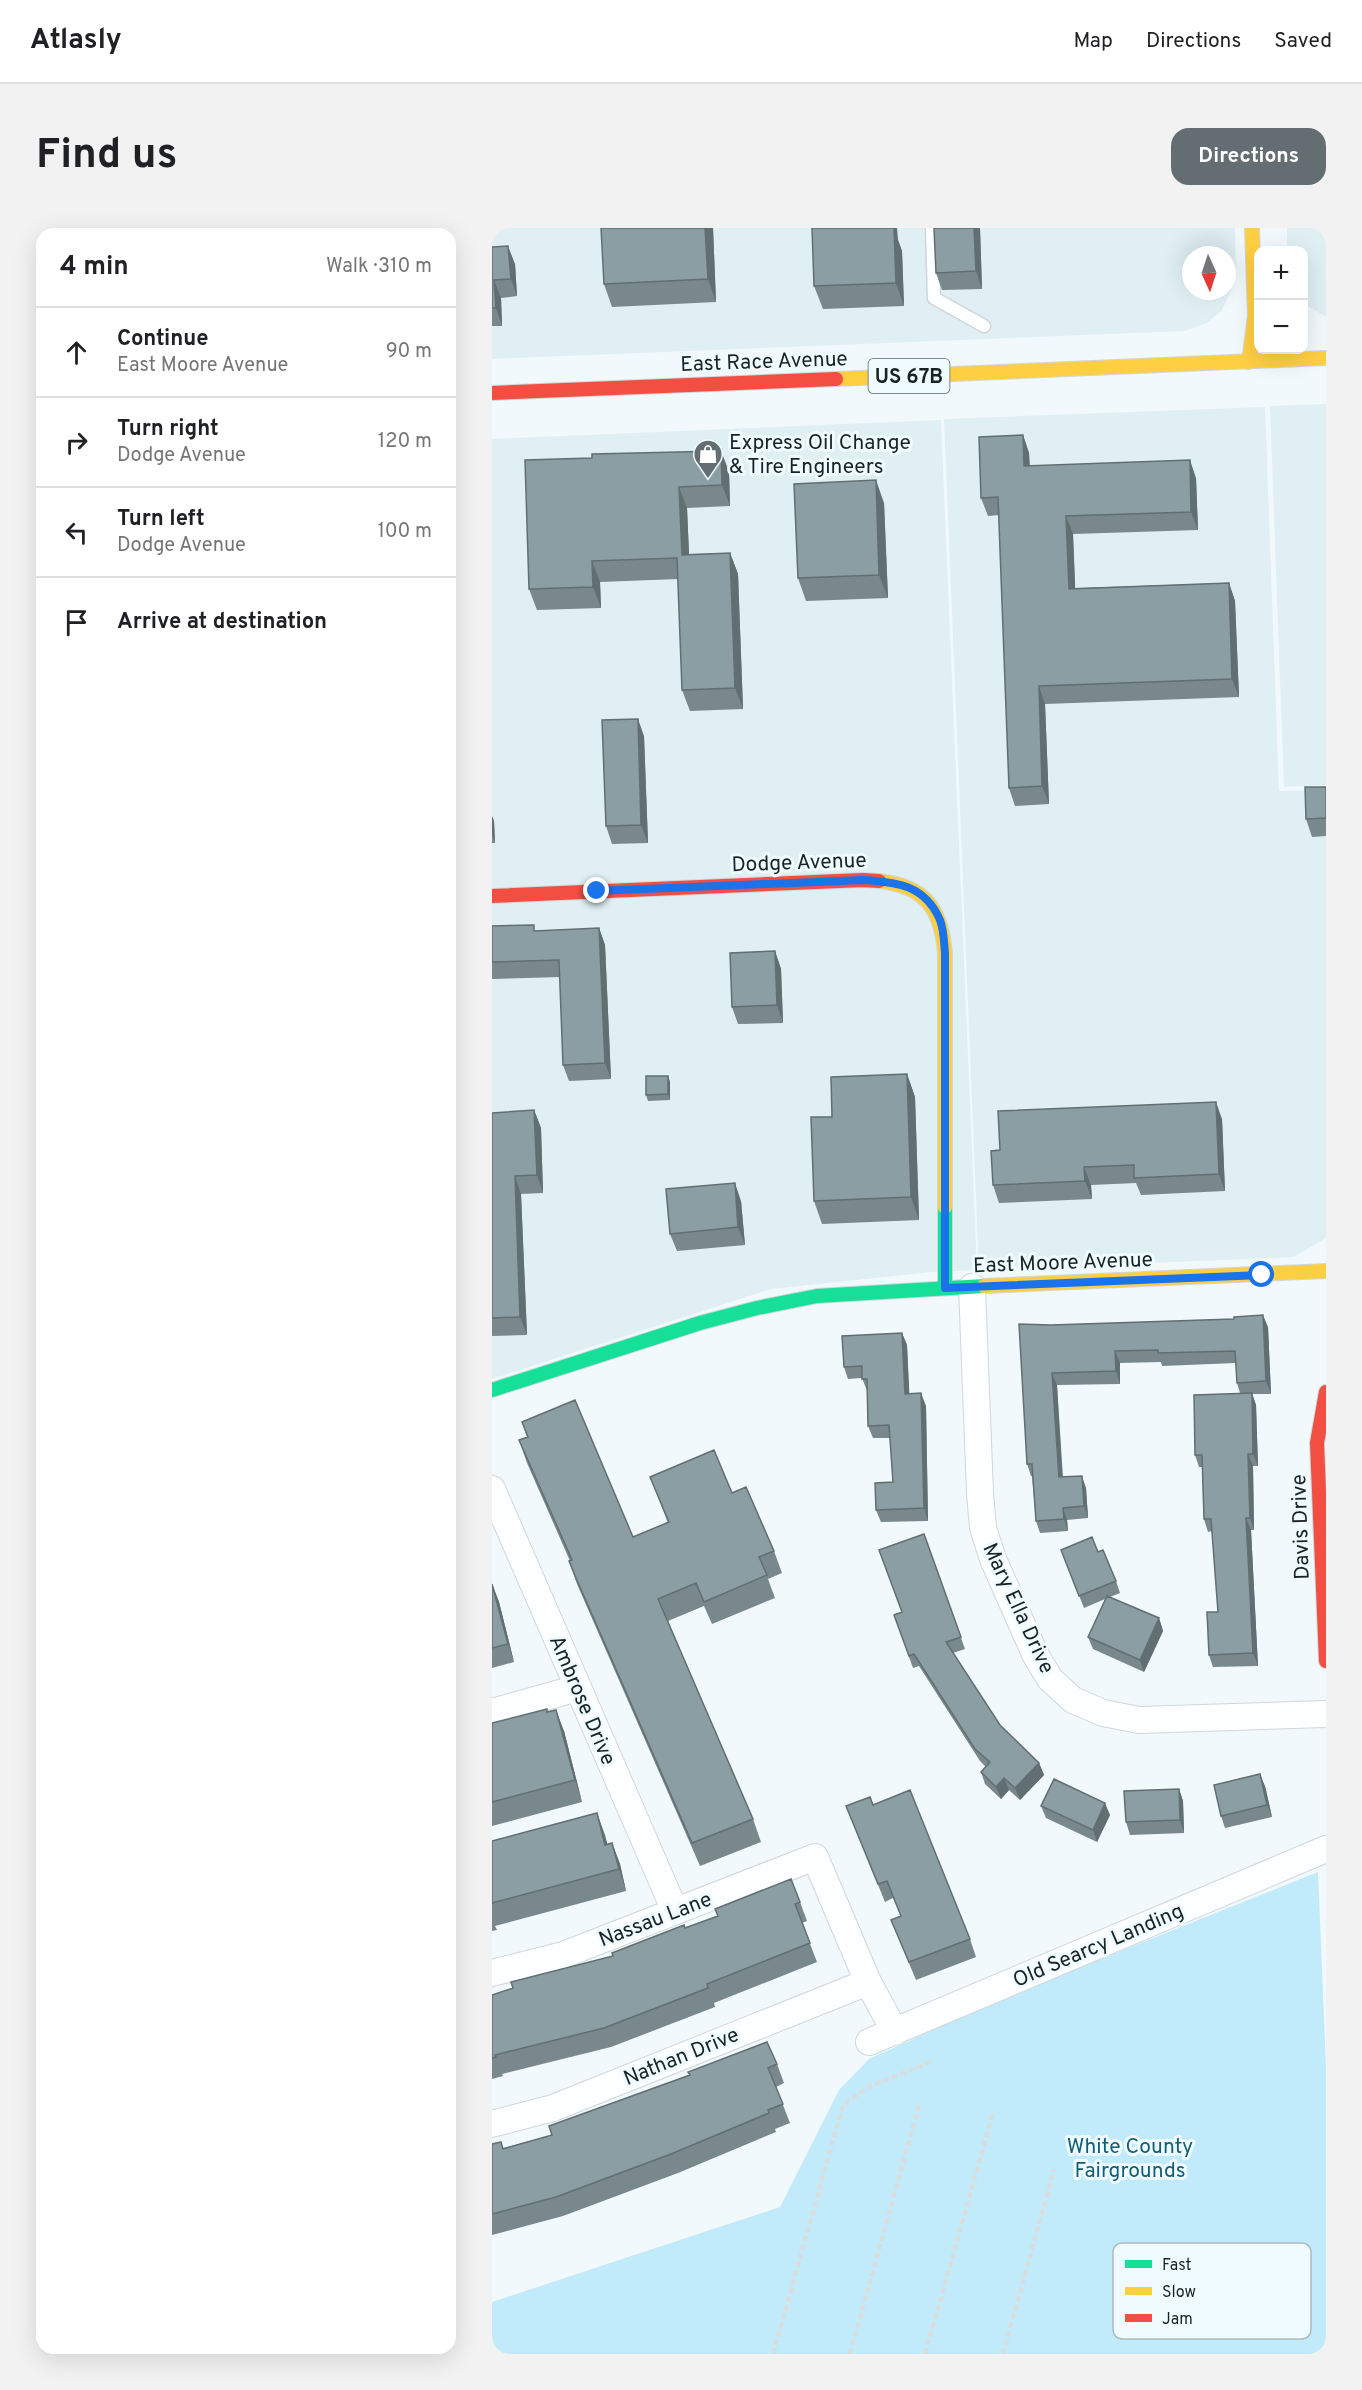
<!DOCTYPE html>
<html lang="en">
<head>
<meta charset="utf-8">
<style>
  :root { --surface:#fff; --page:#f2f2f2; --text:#202124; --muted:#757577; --line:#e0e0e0; --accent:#646e72 }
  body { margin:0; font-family:Overpass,sans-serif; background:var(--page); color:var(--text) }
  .controls { position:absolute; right:18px; top:18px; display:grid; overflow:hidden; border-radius:12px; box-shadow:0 6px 24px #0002 }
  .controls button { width:54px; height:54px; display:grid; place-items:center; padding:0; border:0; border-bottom:2px solid var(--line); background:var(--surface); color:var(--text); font:30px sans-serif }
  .compass { position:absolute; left:690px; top:18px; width:54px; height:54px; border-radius:50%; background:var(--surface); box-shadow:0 6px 24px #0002; rotate:177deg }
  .stop { position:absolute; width:18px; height:18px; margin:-14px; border:4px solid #1a73e8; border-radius:50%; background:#fff }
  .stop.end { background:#1a73e8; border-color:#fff; box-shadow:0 2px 6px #0008 }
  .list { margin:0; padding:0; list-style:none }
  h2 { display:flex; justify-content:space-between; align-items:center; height:78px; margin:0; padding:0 24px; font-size:26px }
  h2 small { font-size:20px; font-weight:400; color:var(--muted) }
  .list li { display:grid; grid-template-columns:39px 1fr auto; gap:18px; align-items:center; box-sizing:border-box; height:90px; padding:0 24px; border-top:2px solid var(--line) }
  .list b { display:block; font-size:22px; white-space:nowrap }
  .list p { margin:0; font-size:20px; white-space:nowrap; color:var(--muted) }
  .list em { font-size:20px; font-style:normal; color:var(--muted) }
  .icon { flex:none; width:33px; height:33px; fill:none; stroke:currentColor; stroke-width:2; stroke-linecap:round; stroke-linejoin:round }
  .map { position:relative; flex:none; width:834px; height:2126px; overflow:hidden; border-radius:18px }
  header { display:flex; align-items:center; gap:36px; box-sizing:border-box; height:84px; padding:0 30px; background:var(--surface); border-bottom:2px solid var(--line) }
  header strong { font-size:28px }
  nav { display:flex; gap:33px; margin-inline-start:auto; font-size:21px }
  .intro { display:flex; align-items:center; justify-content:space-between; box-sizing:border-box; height:144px; padding:0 36px }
  h1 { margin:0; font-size:42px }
  .button { padding:15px 27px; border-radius:18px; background:var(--accent); color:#fff; font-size:21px; font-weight:700 }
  main { display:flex; gap:36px; padding:0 36px }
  aside { flex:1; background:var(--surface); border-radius:18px; box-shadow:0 6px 24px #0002 }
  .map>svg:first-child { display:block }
  .built { fill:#dfeff4; fill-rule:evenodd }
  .green { fill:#c1eafa }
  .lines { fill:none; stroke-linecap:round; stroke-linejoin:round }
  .lane-casing { stroke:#cfd7db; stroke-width:15 }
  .street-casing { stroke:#cfd7db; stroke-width:28 }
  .fast-casing { stroke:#cfd7db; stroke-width:16 }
  .slow-casing { stroke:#cfd7db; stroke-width:16 }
  .jam-casing { stroke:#cfd7db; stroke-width:16 }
  .path { stroke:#daddde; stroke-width:4; stroke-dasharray:6 3; stroke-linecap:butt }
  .lane { stroke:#fdfeff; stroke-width:12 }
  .street { stroke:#fdfeff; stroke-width:26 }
  .fast { stroke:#16e098; stroke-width:14 }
  .slow { stroke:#ffcf43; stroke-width:14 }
  .jam { stroke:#f24e42; stroke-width:14 }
  .wall { fill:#78888c }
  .shaded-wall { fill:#616f72 }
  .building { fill:#8b9ea3; stroke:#616f72; stroke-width:1.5 }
  .route { stroke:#1a73e8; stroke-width:8 }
  .labels { text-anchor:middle; stroke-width:6; stroke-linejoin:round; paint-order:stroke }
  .shield { fill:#effbff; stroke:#586468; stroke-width:1.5 }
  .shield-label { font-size:20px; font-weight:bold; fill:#182327 }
  .street-label { font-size:21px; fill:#182327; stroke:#effbff }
  .poi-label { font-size:21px; fill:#182327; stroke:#effbff; text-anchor:start }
  .park-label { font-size:21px; fill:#126076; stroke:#effbff }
  .key { fill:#effbff; stroke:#aebabe; stroke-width:1.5 }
  .key-label { font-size:16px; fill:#182327 }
</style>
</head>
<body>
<header>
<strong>Atlasly</strong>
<nav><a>Map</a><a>Directions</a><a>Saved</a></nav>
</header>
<div class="intro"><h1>Find us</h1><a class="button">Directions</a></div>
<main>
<aside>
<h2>4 min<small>Walk · 310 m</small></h2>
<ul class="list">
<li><svg class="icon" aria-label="ahead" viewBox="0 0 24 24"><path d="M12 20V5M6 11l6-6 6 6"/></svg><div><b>Continue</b><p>East Moore Avenue</p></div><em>90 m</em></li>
<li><svg class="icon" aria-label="right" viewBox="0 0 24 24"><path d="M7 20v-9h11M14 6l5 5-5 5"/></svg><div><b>Turn right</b><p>Dodge Avenue</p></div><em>120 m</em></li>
<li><svg class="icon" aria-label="left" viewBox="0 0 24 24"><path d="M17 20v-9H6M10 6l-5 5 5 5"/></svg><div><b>Turn left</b><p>Dodge Avenue</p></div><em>100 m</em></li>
<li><svg class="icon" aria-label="arrive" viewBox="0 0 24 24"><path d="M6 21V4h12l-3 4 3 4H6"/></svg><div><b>Arrive at destination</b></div></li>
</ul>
</aside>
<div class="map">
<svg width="834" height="2126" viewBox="0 0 834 2126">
  <rect width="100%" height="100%" fill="#f2f9fc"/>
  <path class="built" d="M 0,0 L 743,0 L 744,43 L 739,63 L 730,82 L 715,95 L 692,103 L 0,131 ZM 699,27 L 735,27 L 735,63 L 699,63 Z
    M 795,0 L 834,0 L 834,89 L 816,78 L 812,72 L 812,22 L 795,22 Z
    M 834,176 L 834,557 L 792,559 L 778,178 Z
    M 773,179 L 787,563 L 834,562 L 834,1010 L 802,1029 L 487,1042 L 452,191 Z
    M 449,192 L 485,1042 L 440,1044 L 279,1061 L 0,1151 L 0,211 Z"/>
  <path class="green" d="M 826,1644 L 834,1839 L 834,2126 L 0,2126 L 0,2074 L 288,1979 L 347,1862 L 377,1831 L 516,1768 Z"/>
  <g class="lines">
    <g class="lane-casing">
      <path id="lane" d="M 440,0 L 442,70 L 492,98"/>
    </g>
    <g class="street-casing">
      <path id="street" d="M 480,1059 L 488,1265 L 491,1300 L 501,1331 L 543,1426 L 558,1451 L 581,1472 L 611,1485 L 647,1492 L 834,1486
        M 0,1261 L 183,1683
        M 0,1484 L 86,1460
        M 0,1745 L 71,1727 L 323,1629 L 376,1754 L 403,1804
        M 377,1814 L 834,1621
        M 0,1896 L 61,1880 L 376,1754"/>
    </g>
    <g class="fast-casing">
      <path id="fast" d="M 453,979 L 453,1060
        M 0,1162 L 208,1095 L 265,1080 L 325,1068 L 492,1058"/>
    </g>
    <g class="slow-casing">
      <path id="slow" d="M 757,134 L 763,88 L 760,0
        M 344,151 L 834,130
        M 387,653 C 433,658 449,680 453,725 L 453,979
        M 492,1058 L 834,1043"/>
    </g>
    <g class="jam-casing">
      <path id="jam" d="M 0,165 L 344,151
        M 0,668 L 371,652 L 387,653
        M 834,1164 L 825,1215 L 834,1433"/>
    </g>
    <path class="path" d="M 812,29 L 814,29
      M 281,2126 L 351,1877 L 378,1858 L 439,1834
      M 358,2126 L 428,1874
      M 433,2126 L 501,1885
      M 511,2126 L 562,1941"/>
    <use href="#lane" class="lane"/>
    <use href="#street" class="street"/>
    <use href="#fast" class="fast"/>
    <use href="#slow" class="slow"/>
    <use href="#jam" class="jam"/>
  </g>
  <path class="wall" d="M 221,0 L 224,74 L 120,79 L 112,56 Z
    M 488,0 L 490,61 L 450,62 L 444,45 Z
    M 406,12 L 410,23 L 412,78 L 331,81 L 322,58 Z
    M 0,19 L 23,36 L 25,68 L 9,70 L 10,98 L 0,98 Z
    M 531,207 L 537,225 L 538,238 L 704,250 L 706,302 L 581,306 L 583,360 L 737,355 L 743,373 L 747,469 L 553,476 L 557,576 L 523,578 L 517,560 L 507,287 L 496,288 L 489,270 Z
    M 229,223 L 237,244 L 238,278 L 195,280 L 197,326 L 238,325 L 246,346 L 251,481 L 198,483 L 190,462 L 186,351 L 108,354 L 109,380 L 45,382 L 37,361 L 100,230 Z
    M 392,275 L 396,370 L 314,373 L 306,350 Z
    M 152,508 L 156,615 L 120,616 L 114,598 Z
    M 834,559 L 834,608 L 820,609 L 814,591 Z
    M 0,588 L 2,593 L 3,615 L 0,615 Z
    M 0,698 L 44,703 L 107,700 L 113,717 L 119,851 L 77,853 L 71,837 L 68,749 L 0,751 Z
    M 283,723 L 289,741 L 291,795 L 246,796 L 240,779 Z
    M 415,846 L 423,869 L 427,992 L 330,996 L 322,973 Z
    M 176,848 L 178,854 L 178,872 L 156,873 L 154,867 Z
    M 42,882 L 49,900 L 51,965 L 29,966 L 35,1107 L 0,1108 L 0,885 Z
    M 730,891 L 733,963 L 649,967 L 644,955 L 599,957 L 600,971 L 507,975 L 501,957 L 508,922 Z
    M 249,973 L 253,1017 L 185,1023 L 178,1006 Z
    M 559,1097 L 776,1099 L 779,1166 L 760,1166 L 764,1177 L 766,1238 L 761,1238 L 762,1302 L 759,1302 L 766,1438 L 721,1439 L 717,1427 L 726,1384 L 720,1303 L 716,1304 L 712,1291 L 710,1239 L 707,1239 L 703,1227 L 748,1165 L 745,1155 L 744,1135 L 670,1138 L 669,1134 L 628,1135 L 628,1156 L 565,1157 L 571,1249 L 594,1260 L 596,1290 L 575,1292 L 576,1303 L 548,1305 L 544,1293 L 540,1248 L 539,1248 L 535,1236 Z
    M 410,1105 L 415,1117 L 417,1166 L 434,1178 L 436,1293 L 389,1294 L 384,1282 L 401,1254 L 398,1210 L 381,1210 L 376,1198 L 375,1163 L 370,1150 L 356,1151 L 352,1139 Z
    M 30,1194 L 141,1309 L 176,1295 L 158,1249 L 240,1265 L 282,1323 L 290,1345 L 276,1351 L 283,1370 L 220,1396 L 212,1378 L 176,1393 L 261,1591 L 269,1614 L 208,1638 L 85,1356 L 77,1333 L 78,1333 L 35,1235 L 27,1212 L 35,1209 Z
    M 432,1306 L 473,1421 L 461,1425 L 508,1497 L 547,1535 L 552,1547 L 528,1572 L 517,1562 L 509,1571 L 493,1556 L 489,1544 L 494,1539 L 488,1533 L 427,1438 L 421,1440 L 402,1387 L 410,1384 Z
    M 569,1322 L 606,1324 L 624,1353 L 628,1365 L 618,1369 L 667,1390 L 671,1403 L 652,1444 L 601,1421 L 596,1409 L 613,1371 L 592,1380 Z
    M 0,1356 L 7,1374 L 22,1434 L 0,1440 Z
    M 56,1484 L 72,1503 L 90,1574 L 0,1598 L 0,1495 Z
    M 773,1558 L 780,1589 L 733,1600 L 729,1588 Z
    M 687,1561 L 691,1573 L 692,1605 L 638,1607 L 634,1594 Z
    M 381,1577 L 478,1711 L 484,1729 L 424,1752 L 399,1692 L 409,1688 L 401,1670 L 393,1674 L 354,1578 Z
    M 549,1578 L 618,1587 L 605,1614 L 554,1590 Z
    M 105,1585 L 115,1616 L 120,1615 L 128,1636 L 134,1663 L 3,1698 L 5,1702 L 0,1703 L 0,1613 Z
    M 308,1674 L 315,1693 L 310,1695 L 325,1734 L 222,1775 L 223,1779 L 119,1819 L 10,1846 L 11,1848 L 0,1851 L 0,1767 L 121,1728 L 193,1700 Z
    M 285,1836 L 292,1855 L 284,1859 L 298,1895 L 283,1901 L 284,1904 L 186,1945 L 71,1988 L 0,2007 L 0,1916 L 11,1920 L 60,1907 Z"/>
  <path class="shaded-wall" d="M 213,0 L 221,0 L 224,74 L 216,51 Z
    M 398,0 L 405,0 L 406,12 L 410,23 L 412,78 L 404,55 Z
    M 482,0 L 488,0 L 490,61 L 484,43 Z
    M 16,18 L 23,36 L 25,68 L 19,51 Z
    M 2,52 L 9,70 L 10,98 L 4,80 Z
    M 531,207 L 537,225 L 538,256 L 532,238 Z
    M 229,223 L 237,244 L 238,278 L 230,257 Z
    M 698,232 L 704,250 L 706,302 L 699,284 Z
    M 384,252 L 392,275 L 396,370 L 387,347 Z
    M 187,259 L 195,280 L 198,348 L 190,327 Z
    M 574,288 L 581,306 L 584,379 L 577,361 Z
    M 238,325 L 246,346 L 251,481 L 243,460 Z
    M 100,333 L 108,354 L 109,380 L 101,359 Z
    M 737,355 L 743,373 L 747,469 L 740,451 Z
    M 547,458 L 553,476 L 557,576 L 550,558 Z
    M 146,491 L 152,508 L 156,615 L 149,597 Z
    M 0,588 L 2,593 L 3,615 L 0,606 Z
    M 107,700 L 113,717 L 119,851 L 113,835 Z
    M 283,723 L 289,741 L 291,795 L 285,777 Z
    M 415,846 L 423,869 L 427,992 L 419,969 Z
    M 176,848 L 178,854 L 178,872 L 176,866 Z
    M 724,874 L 730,891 L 733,963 L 727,946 Z
    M 42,882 L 49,900 L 51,965 L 45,947 Z
    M 592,939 L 599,957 L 600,971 L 593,953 Z
    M 23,948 L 29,966 L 35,1107 L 28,1089 Z
    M 243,955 L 249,973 L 253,1017 L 246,999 Z
    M 771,1087 L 776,1099 L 779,1166 L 774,1153 Z
    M 410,1105 L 415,1117 L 418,1178 L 413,1166 Z
    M 623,1123 L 628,1135 L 628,1156 L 624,1143 Z
    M 560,1145 L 565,1157 L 571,1262 L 567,1249 Z
    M 429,1165 L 434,1178 L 436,1293 L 432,1280 Z
    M 760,1165 L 764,1177 L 766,1238 L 761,1226 Z
    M 756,1226 L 761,1238 L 762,1302 L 758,1290 Z
    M 590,1248 L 594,1260 L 596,1290 L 592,1278 Z
    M 571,1280 L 575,1292 L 576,1303 L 572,1291 Z
    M 754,1290 L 759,1302 L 766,1438 L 761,1425 Z
    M 0,1356 L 7,1374 L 22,1434 L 16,1416 Z
    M 667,1390 L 671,1403 L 652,1444 L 648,1432 Z
    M 64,1482 L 72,1503 L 90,1574 L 83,1552 Z
    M 547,1535 L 552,1547 L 528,1572 L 523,1560 Z
    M 768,1546 L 773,1558 L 780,1589 L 775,1577 Z
    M 512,1550 L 517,1562 L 509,1571 L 504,1559 Z
    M 687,1561 L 691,1573 L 692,1605 L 688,1592 Z
    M 613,1575 L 618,1587 L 605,1614 L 601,1602 Z
    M 105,1585 L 113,1607 L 121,1638 L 113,1617 Z
    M 120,1615 L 128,1636 L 134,1663 L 127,1641 Z"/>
  <path class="building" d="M 109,0 L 213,0 L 216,51 L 112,56 Z
    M 320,0 L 402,0 L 404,55 L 322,58 Z
    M 442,0 L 482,0 L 484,43 L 444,45 Z
    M 16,18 L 19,51 L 2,52 L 4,80 L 0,80 L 0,19 Z
    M 531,207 L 532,238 L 698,232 L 699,284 L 574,288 L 577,361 L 737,355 L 740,451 L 547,458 L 550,558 L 517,560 L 506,269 L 489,270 L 487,209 Z
    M 229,223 L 230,257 L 187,259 L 190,327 L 238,325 L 243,460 L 190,462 L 185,330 L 100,333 L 101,359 L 37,361 L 33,232 L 100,230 L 100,226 Z
    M 384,252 L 387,347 L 306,350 L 302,256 Z
    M 146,491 L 149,597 L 114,598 L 110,492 Z
    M 813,559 L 834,559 L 834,590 L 814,591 Z
    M 42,697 L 42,703 L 107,700 L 113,835 L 71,837 L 67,732 L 0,734 L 0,698 Z
    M 283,723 L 285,777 L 240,779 L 238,725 Z
    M 415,846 L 419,969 L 322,973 L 319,889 L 340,889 L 339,849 Z
    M 154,848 L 176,848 L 176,866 L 154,867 Z
    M 724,874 L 727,946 L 642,950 L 642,937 L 592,939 L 593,953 L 501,957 L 499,923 L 508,922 L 506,883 Z
    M 42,882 L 45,947 L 23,948 L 28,1089 L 0,1090 L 0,885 Z
    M 243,955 L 246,999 L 178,1006 L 174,961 Z
    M 771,1087 L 774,1153 L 745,1155 L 743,1123 L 666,1125 L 666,1122 L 623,1123 L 624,1143 L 560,1145 L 567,1249 L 590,1248 L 592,1278 L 571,1280 L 572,1291 L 544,1293 L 540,1236 L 535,1236 L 527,1096 L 559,1097 L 742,1091 L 742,1089 Z
    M 410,1105 L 413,1166 L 429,1165 L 432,1280 L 384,1282 L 383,1255 L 401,1254 L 397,1197 L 376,1198 L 375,1151 L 370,1151 L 370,1138 L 352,1139 L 350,1108 Z
    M 760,1165 L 761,1226 L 756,1226 L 758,1290 L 754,1290 L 761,1425 L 717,1427 L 715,1384 L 726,1384 L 719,1291 L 712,1291 L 710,1227 L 703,1227 L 702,1167 Z
    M 83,1172 L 141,1309 L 177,1294 L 158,1249 L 222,1222 L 240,1265 L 254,1259 L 282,1323 L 267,1329 L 275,1347 L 212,1374 L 204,1355 L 166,1371 L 261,1591 L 200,1615 L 84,1350 L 77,1333 L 80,1332 L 27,1212 L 36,1209 L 30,1194 Z
    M 432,1306 L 469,1409 L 454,1414 L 508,1497 L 547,1535 L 523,1560 L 512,1550 L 504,1559 L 489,1544 L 498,1534 L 483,1521 L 422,1426 L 417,1428 L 402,1387 L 410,1384 L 387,1322 Z
    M 600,1309 L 606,1324 L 611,1322 L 624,1353 L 587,1368 L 569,1322 Z
    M 0,1356 L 16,1416 L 0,1420 Z
    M 615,1368 L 667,1390 L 648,1432 L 596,1409 Z
    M 55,1481 L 55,1484 L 64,1482 L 83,1552 L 0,1574 L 0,1495 Z
    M 768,1546 L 775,1577 L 729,1588 L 722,1557 Z
    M 562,1551 L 613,1575 L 601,1602 L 549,1578 Z
    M 687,1561 L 688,1592 L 634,1594 L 632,1563 Z
    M 418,1562 L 478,1711 L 417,1734 L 399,1692 L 409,1688 L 395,1653 L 386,1656 L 354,1578 L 378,1569 L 381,1577 Z
    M 105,1585 L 113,1617 L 120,1615 L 127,1641 L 0,1675 L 0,1613 Z
    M 299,1651 L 308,1674 L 303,1676 L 318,1715 L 215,1756 L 216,1760 L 112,1800 L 3,1827 L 4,1829 L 0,1830 L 0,1767 L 21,1760 L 19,1754 L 121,1728 L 120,1725 L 192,1697 L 193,1700 L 226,1688 L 223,1681 Z
    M 275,1814 L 285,1836 L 276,1840 L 291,1876 L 276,1882 L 277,1885 L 179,1926 L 64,1969 L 0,1986 L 0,1916 L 9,1914 L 11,1921 L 60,1907 L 57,1898 L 198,1847 L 196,1844 Z"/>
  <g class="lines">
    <path class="route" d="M 105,663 L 371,652 C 405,654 433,657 448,692 C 452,702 452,715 453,725 L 453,1060 L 770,1047"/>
  </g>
  <defs>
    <g id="shop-pin" transform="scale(1.5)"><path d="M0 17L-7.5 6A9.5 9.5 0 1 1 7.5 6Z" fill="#646e72" stroke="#effbff"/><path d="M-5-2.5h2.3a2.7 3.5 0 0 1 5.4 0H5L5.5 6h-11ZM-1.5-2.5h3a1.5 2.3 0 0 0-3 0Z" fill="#fff"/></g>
  </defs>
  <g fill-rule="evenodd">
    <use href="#shop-pin" x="216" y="226"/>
  </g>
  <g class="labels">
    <rect class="shield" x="376.5" y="131" width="81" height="34" rx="4.5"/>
    <g class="shield-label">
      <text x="417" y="155">US 67B</text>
    </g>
    <g class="street-label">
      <text transform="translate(272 133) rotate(-2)" y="7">East Race Avenue</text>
      <text transform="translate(307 634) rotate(-2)" y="7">Dodge Avenue</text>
      <text transform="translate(571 1034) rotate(-2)" y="7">East Moore Avenue</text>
      <text transform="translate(808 1299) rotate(-92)" y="7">Davis Drive</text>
      <text transform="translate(527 1380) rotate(65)" y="7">Mary Ella Drive</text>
      <text transform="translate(91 1472) rotate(67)" y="7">Ambrose Drive</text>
      <text transform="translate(163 1691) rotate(-21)" y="7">Nassau Lane</text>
      <text transform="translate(606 1717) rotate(-23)" y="7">Old Searcy Landing</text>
      <text transform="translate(189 1828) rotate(-22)" y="7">Nathan Drive</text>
    </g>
    <g class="poi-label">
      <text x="237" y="221">Express Oil Change<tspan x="237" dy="24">&amp; Tire Engineers</tspan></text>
    </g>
    <g class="park-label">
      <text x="638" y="1925">White County<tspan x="638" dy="24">Fairgrounds</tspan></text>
    </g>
  </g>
  <rect x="621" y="2015" width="198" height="96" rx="9" class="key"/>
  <rect x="633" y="2032" width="27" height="8" fill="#16e098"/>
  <rect x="633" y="2059" width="27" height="8" fill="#ffcf43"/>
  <rect x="633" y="2086" width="27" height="8" fill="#f24e42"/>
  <g class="key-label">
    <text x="670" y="2042">Fast</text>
    <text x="670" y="2069">Slow</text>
    <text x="670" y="2096">Jam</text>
  </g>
</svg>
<div class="controls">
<button>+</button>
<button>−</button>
</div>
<svg class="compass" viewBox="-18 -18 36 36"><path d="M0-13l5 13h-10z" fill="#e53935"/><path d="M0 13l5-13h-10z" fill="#757577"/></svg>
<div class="stop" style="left:770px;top:1047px"></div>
<div class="stop end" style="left:105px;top:663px"></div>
</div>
</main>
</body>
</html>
